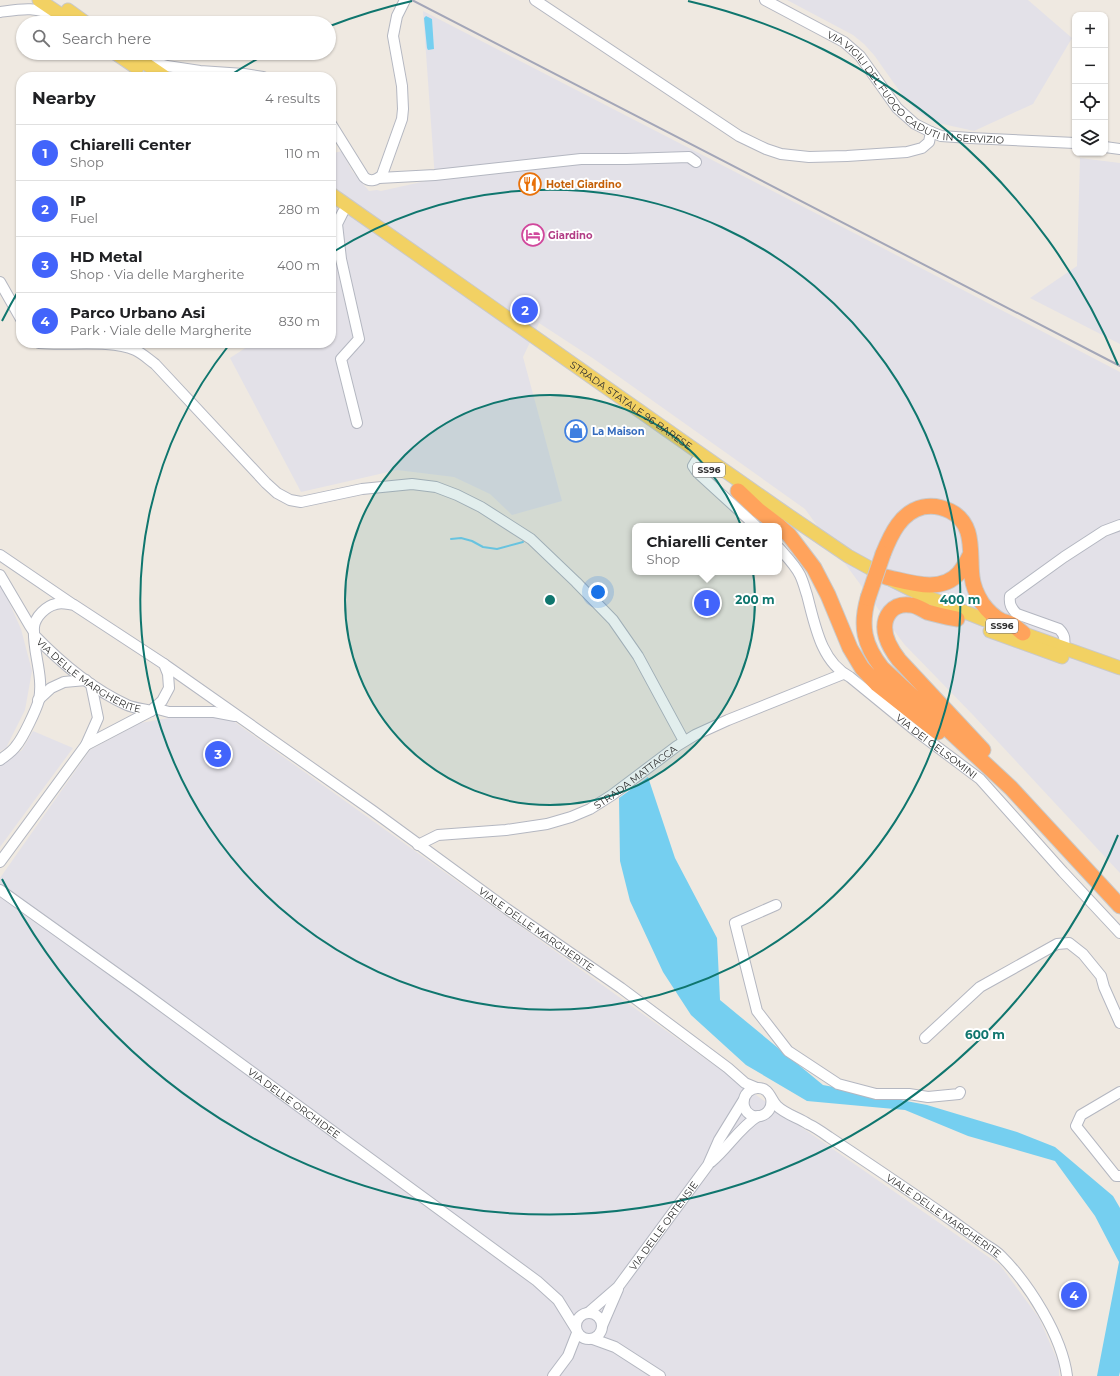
<!DOCTYPE html>
<html lang="en">
<head>
<meta charset="utf-8">
<style>
  :root { --surface:#fff; --page:#f2f2f2; --text:#202124; --muted:#757577; --line:#e0e0e0; --accent:#4264fb }
  body { margin:0; font-family:Montserrat,sans-serif; background:var(--page); color:var(--text) }
  .controls { position:absolute; right:12px; top:12px; display:grid; overflow:hidden; border-radius:8px; box-shadow:0 1px 3px #0004 }
  .controls button { width:36px; height:36px; display:grid; place-items:center; padding:0; border:0; border-bottom:1px solid var(--line); background:var(--surface); color:var(--text); font:20px sans-serif }
  .you { position:absolute; left:598px; top:592px; width:14px; height:14px; margin:-10px; border:3px solid #fff; border-radius:50%; background:#1a73e8; box-shadow:0 0 0 6px #1a73e833 }
  .badge { display:grid; place-items:center; width:26px; height:26px; border-radius:50%; background:var(--accent); color:#fff; font-size:13px; font-weight:700 }
  .pin { position:absolute; translate:-50% -50%; border:2px solid #fff; box-shadow:0 1px 4px #0006 }
  .popup { position:absolute; left:632px; top:523px; width:150px; height:52px; box-sizing:border-box; display:grid; place-content:center; border-radius:8px; background:var(--surface); filter:drop-shadow(0 1px 3px #0005); font-size:13px; white-space:nowrap; color:var(--muted) }
  .popup b { font-size:15px; color:var(--text) }
  .popup::after { content:''; position:absolute; left:50%; top:100%; margin-left:-8px; border:8px solid transparent; border-top-color:var(--surface) }
  .list { margin:0; padding:0; list-style:none }
  h2 { display:flex; justify-content:space-between; align-items:center; height:52px; margin:0; padding:0 16px; font-size:17px }
  h2 small { font-size:13px; font-weight:400; color:var(--muted) }
  .list li { display:grid; grid-template-columns:26px 1fr auto; gap:12px; align-items:center; box-sizing:border-box; height:56px; padding:0 16px; border-top:1px solid var(--line) }
  .list b { display:block; font-size:15px; white-space:nowrap }
  .list p { margin:0; font-size:13px; white-space:nowrap; color:var(--muted) }
  .list em { font-size:13px; font-style:normal; color:var(--muted) }
  .icon { flex:none; width:22px; height:22px; fill:none; stroke:currentColor; stroke-width:2; stroke-linecap:round; stroke-linejoin:round }
  .map { position:relative; flex:none; width:1120px; height:1376px; overflow:hidden }
  .search { position:absolute; background:var(--surface); box-shadow:0 1px 3px #0004; left:16px; top:16px; width:320px; height:44px; display:flex; align-items:center; gap:10px; box-sizing:border-box; padding:0 14px; border-radius:22px; color:var(--muted); font-size:15px }
  .panel { position:absolute; background:var(--surface); box-shadow:0 1px 3px #0004; left:16px; top:72px; width:320px; height:276px; border-radius:16px }
  .map>svg:first-child { display:block }
  .industrial { fill:#e3e1e8 }
  .water { fill:#75cff0 }
  .lines { fill:none; stroke-linecap:round; stroke-linejoin:round }
  .stream { stroke:#75cff0; stroke-width:2 }
  .minor-casing { stroke:#b4b7c1; stroke-width:12 }
  .major-casing { stroke:#c9c9c9; stroke-width:15 }
  .highway-casing { stroke:#c9c9c9; stroke-width:17 }
  .minor { stroke:#fff; stroke-width:10 }
  .major { stroke:#f2d163; stroke-width:13 }
  .highway { stroke:#ffa35c; stroke-width:15 }
  .rail { stroke:#a3a6b8; stroke-width:2 }
  .highway-bridge-casing { stroke:#c9c9c9; stroke-width:17; stroke-linecap:butt }
  .highway-bridge { stroke:#ffa35c; stroke-width:15 }
  .ring { fill:none; stroke:#0f766e; stroke-width:2 }
  .labels { text-anchor:middle; stroke-width:4; stroke-linejoin:round; paint-order:stroke }
  .shield { fill:#fff; stroke:#6d6d6d; stroke-width:1 }
  .shield-label { font-size:9px; font-weight:bold; fill:#2e2e2e }
  .street-label { font-size:10px; fill:#2e2e2e; stroke:#fff }
  .food-label { font-size:10px; font-weight:bold; fill:#c56008; stroke:#fff; text-anchor:start }
  .hotel-label { font-size:10px; font-weight:bold; fill:#b23c85; stroke:#fff; text-anchor:start }
  .shop-label { font-size:10px; font-weight:bold; fill:#366cbe; stroke:#fff; text-anchor:start }
  .centre { fill:#0f766e; stroke:#fff; stroke-width:2 }
  .ring-label { font-size:12px; text-anchor:middle; font-weight:bold; fill:#0f766e; stroke:#fff; stroke-width:4; stroke-linejoin:round; paint-order:stroke }
</style>
</head>
<body>
<div class="map">
<svg width="1120" height="1376" viewBox="0 0 1120 1376">
  <rect width="100%" height="100%" fill="#efe9e1"/>
  <path class="industrial" d="M 787,0 L 1028,0 L 1072,38 L 1033,104 L 974,131 L 934,122 L 917,111 L 903,96 L 874,55 L 864,44 L 853,35 Z
    M 423,11 L 854,233 L 1120,372 L 1120,873 L 973,715 L 904,644 L 805,509 L 594,359 L 539,323 L 523,357 L 562,501 L 512,515 L 490,494 L 454,477 L 397,470 L 301,492 L 230,358 L 253,343 L 331,343 L 331,151 L 334,153 L 342,151 L 352,171 L 369,191 L 377,190 L 381,191 L 435,179 Z
    M 1080,158 L 1120,163 L 1120,344 L 1030,298 L 1077,266 Z
    M 0,582 L 21,629 L 32,671 L 25,710 L 6,748 L 0,751 Z
    M 186,715 L 229,718 L 791,1120 L 1000,1265 L 1039,1318 L 1059,1364 L 1059,1376 L 0,1376 L 0,878 L 90,750 L 140,723 Z
    M 33,731 L 73,748 L 0,847 L 0,766 L 22,750 Z"/>
  <path class="water" d="M 426,16 L 432,19 L 434,49 L 428,50 L 427,48 L 424,18 Z
    M 648,777 L 675,858 L 717,938 L 720,1000 L 823,1085 L 927,1105 L 1017,1132 L 1055,1147 L 1113,1196 L 1120,1208 L 1120,1372 L 1119,1376 L 1097,1376 L 1119,1262 L 1095,1216 L 1055,1161 L 968,1136 L 905,1110 L 807,1101 L 746,1065 L 691,1015 L 663,972 L 630,901 L 620,861 L 619,798 Z"/>
  <g class="lines">
    <path class="stream" d="M 451,539 L 461,538 L 472,541 L 483,547 L 497,549 L 523,542"/>
    <g class="minor-casing">
      <g id="minor">
        <path d="M 535,0 L 739,136 L 766,149 L 781,154 L 809,157 L 847,156 L 907,152 L 922,148 L 929,142 L 931,132"/>
        <path id="s1" d="M 765,0 L 844,42 L 860,56 L 897,108 L 915,124 L 931,132 L 941,136 L 970,138 L 1075,143"/>
        <path d="M 0,12 C 22,9 36,6 56,17"/>
        <path d="M 145,53 L 160,64 L 167,66 L 200,71 L 244,74 L 263,77"/>
        <path d="M 331,124 L 364,177 C 370,183 377,180 382,175 L 402,119 L 403,109 L 402,86 L 393,36 L 397,16 L 405,0"/>
        <path d="M 1105,147 L 1120,149"/>
        <path d="M 379,178 L 435,175 L 581,159 L 626,159 L 689,157 L 696,162"/>
        <path d="M 343,212 L 337,224 L 341,259 L 359,339 L 341,359 L 357,423"/>
        <path d="M 0,282 L 21,319"/>
        <path d="M 39,343 C 66,346 110,339 135,350 C 142,353 148,359 155,364 L 266,483 L 277,493 L 290,500 L 301,502 L 362,489 L 412,484 L 436,487 L 457,495 L 481,507 L 531,539 L 576,582 L 613,620 L 638,656 L 684,741"/>
        <path d="M 696,461 L 693,466 L 697,472 L 756,526"/>
        <path id="s2" d="M 779,548 C 786,556 795,565 800,575 C 803,581 805,589 807,595 C 815,625 821,662 850,677 L 916,731 L 980,779 L 1063,872 L 1120,933"/>
        <path d="M 0,555 L 72,604"/>
        <path d="M 0,575 L 30,626 L 34,632"/>
        <path id="s3" d="M 34,635 C 61,663 92,689 127,705 C 134,708 143,709 151,711"/>
        <path d="M 1064,648 C 1065,639 1065,635 1059,629 L 1017,614 C 1011,608 1009,604 1010,596 L 1064,557 L 1104,531 L 1120,525"/>
        <path id="s4" d="M 164,664 L 373,811 L 507,909 L 621,988 L 728,1068 L 745,1083 L 757,1088"/>
        <path d="M 38,700 L 51,688 L 64,682 L 86,680"/>
        <path d="M 154,708 L 169,712 L 214,712 L 235,716"/>
        <path d="M 0,760 C 5,756 12,752 16,746 C 23,738 36,710 39,700 C 44,675 32,651 34,627 C 35,617 46,606 56,604 C 62,602 67,604 74,605 L 164,664 L 168,674 L 169,688 L 162,701 L 151,711 L 86,745"/>
        <path id="s5" d="M 418,845 L 438,835 L 506,830 L 547,824 L 571,817 L 590,809 L 612,795 L 677,746 L 695,735 L 728,720 L 843,674"/>
        <path d="M 0,862 L 86,745 L 98,718 L 91,684"/>
        <path id="s6" d="M 0,890 L 140,990 L 537,1281 L 558,1300 L 576,1329"/>
        <path d="M 776,905 L 735,923 L 757,1011 L 788,1051 L 838,1084 L 876,1094 L 909,1094 L 928,1097 L 959,1094 L 960,1092"/>
        <path d="M 925,1038 L 980,987 L 1057,944 L 1069,943 L 1083,954 L 1101,976 L 1104,987 L 1120,1023"/>
        <path d="M 1120,1092 L 1081,1115 L 1076,1126 L 1116,1176 L 1120,1176"/>
        <path id="s7" d="M 771,1098 C 775,1117 749,1124 744,1106 C 743,1101 744,1096 748,1092 C 751,1089 754,1088 758,1088 C 770,1088 770,1099 777,1106 C 785,1114 799,1118 808,1124 C 815,1127 822,1132 829,1137 C 871,1165 913,1193 954,1222 C 965,1230 975,1237 986,1245 C 991,1248 996,1251 1001,1256 C 1029,1284 1062,1336 1067,1376"/>
        <path d="M 711,1162 C 728,1148 739,1128 758,1116"/>
        <circle cx="589" cy="1326" r="13"/>
        <path id="s8" d="M 588,1313 L 618,1287 L 708,1165 L 719,1140 L 743,1101"/>
        <path d="M 602,1326 L 618,1289"/>
        <path d="M 593,1339 L 615,1347 L 660,1376"/>
        <path d="M 553,1376 L 568,1356 L 577,1333"/>
      </g>
    </g>
    <g class="major-casing">
      <g id="major">
        <path d="M 39,0 L 73,23"/>
        <path d="M 68,10 L 86,23"/>
        <path d="M 115,53 L 137,68"/>
        <path d="M 130,53 L 165,77"/>
        <path id="s9" d="M 331,194 L 782,511 L 848,556 L 886,577 L 920,594 L 985,620 L 1120,668"/>
        <path d="M 990,631 L 1062,657"/>
      </g>
    </g>
    <g class="highway-casing">
      <path id="highway" d="M 738,491 L 758,510 L 779,526
        M 779,526 L 789,535 L 814,568 L 828,595 L 850,648 L 862,668 L 877,684 L 938,732
        M 883,554 C 891,534 901,512 923,507 C 933,505 942,507 950,511 C 976,524 969,553 972,577 C 973,586 977,595 982,603 C 987,610 994,617 1002,621 C 1006,622 1010,623 1013,625 C 1017,628 1020,631 1023,633
        M 886,577 C 909,582 941,594 959,573 C 963,568 967,561 970,555
        M 868,598 C 860,626 864,645 882,668 L 1011,788 L 1120,906
        M 957,619 C 947,617 937,615 927,612 C 921,609 916,605 910,605 C 902,604 895,606 890,612 C 878,627 889,647 899,660 L 983,750"/>
    </g>
    <use href="#minor" class="minor"/>
    <use href="#major" class="major"/>
    <use href="#highway" class="highway"/>
    <path class="rail" d="M 412,0 L 1120,366"/>
    <g class="highway-bridge-casing">
      <path id="highway-bridge" d="M 868,598 L 883,554"/>
    </g>
    <use href="#highway-bridge" class="highway-bridge"/>
  </g>
  <circle cx="550" cy="600" r="205" fill="#0f766e" fill-opacity=".12"/>
  <g class="ring">
    <circle cx="550" cy="600" r="205"/>
    <path d="M333 252A410 410 0 1 1 229 345"/>
    <path d="M1118 835A615 615 0 0 1 2 879M2 321A615 615 0 0 1 20 288M229 76A615 615 0 0 1 266 54M330 26A615 615 0 0 1 412 1M688 1A615 615 0 0 1 1118 365"/>
  </g>
  <defs>
    <g id="restaurant-ring" transform="scale(1.15)"><circle r="9.5" fill="#fff" stroke="#e8710a" stroke-width="1.5"/><path d="M-5-6h1v4h1v-4h1v4h1v-4h1v5L-1.5 .5V6h-2V.5L-5-1ZM5-6V6H3V1.5H1.5Q1.5-4 5-6Z" fill="#e8710a"/></g>
    <g id="hotel-ring" transform="scale(1.15)"><circle r="9.5" fill="#fff" stroke="#d1479c" stroke-width="1.5"/><path d="M-6-4.5h1.5V1H6V5H4.5V3h-9V5H-6ZM-4 0a1.8 1.8 0 1 1 3.6 0ZM.5 0V-2.5h3Q6-2.5 6 0Z" fill="#d1479c"/></g>
    <g id="shop-ring" transform="scale(1.15)"><circle r="9.5" fill="#fff" stroke="#3f7fe0" stroke-width="1.5"/><path d="M-5-2.5h2.3a2.7 3.5 0 0 1 5.4 0H5L5.5 6h-11ZM-1.5-2.5h3a1.5 2.3 0 0 0-3 0Z" fill="#3f7fe0"/></g>
  </defs>
  <g fill-rule="evenodd">
    <use href="#restaurant-ring" x="530" y="184"/>
    <use href="#hotel-ring" x="533" y="235"/>
    <use href="#shop-ring" x="576" y="431"/>
  </g>
  <g class="labels">
    <g class="shield">
      <rect x="693" y="463" width="32" height="14" rx="3"/>
      <rect x="986" y="619" width="32" height="14" rx="3"/>
    </g>
    <g class="shield-label">
      <text x="709" y="473">SS96</text>
      <text x="1002" y="629">SS96</text>
    </g>
    <g class="street-label">
      <text dy="4" stroke="none"><textPath href="#s1" startOffset="181">VIA VIGILI DEL FUOCO CADUTI IN SERVIZIO</textPath></text>
      <text dy="4" stroke="none"><textPath href="#s9" startOffset="367">STRADA STATALE 96 BARESE</textPath></text>
      <text dy="4" stroke="none"><textPath href="#s3" startOffset="69">VIA DELLE MARGHERITE</textPath></text>
      <text dy="4" stroke="none"><textPath href="#s2" startOffset="262">VIA DEI GELSOMINI</textPath></text>
      <text dy="4" stroke="none"><textPath href="#s5" startOffset="233">STRADA MATTACCA</textPath></text>
      <text dy="4" stroke="none"><textPath href="#s4" startOffset="457">VIALE DELLE MARGHERITE</textPath></text>
      <text dy="4" stroke="none"><textPath href="#s6" startOffset="363">VIA DELLE ORCHIDEE</textPath></text>
      <text dy="4" stroke="none"><textPath href="#s7" startOffset="298">VIALE DELLE MARGHERITE</textPath></text>
      <text dy="4" stroke="none"><textPath href="#s8" startOffset="116">VIA DELLE ORTENSIE</textPath></text>
    </g>
    <g class="food-label">
      <text x="546" y="188">Hotel Giardino</text>
    </g>
    <g class="hotel-label">
      <text x="548" y="239">Giardino</text>
    </g>
    <g class="shop-label">
      <text x="592" y="435">La Maison</text>
    </g>
  </g>
  <circle cx="550" cy="600" r="6" class="centre"/>
  <g class="ring-label">
    <text x="755" y="604">200 m</text>
    <text x="960" y="604">400 m</text>
    <text x="985" y="1039">600 m</text>
  </g>
</svg>
<div class="controls">
<button>+</button>
<button>−</button>
<button><svg class="icon" aria-label="locate" viewBox="0 0 24 24"><circle cx="12" cy="12" r="6"/><path d="M12 2v4M12 18v4M2 12h4M18 12h4"/></svg></button>
<button><svg class="icon" aria-label="layers" viewBox="0 0 24 24"><path d="M12 4l9 5-9 5-9-5zM3 14l9 5 9-5"/></svg></button>
</div>
<div class="you"></div>
<div class="pin badge" style="left:707px;top:603px">1</div>
<div class="popup"><b>Chiarelli Center</b>Shop</div>
<div class="pin badge" style="left:525px;top:310px">2</div>
<div class="pin badge" style="left:218px;top:754px">3</div>
<div class="pin badge" style="left:1074px;top:1295px">4</div>
<div class="search"><svg class="icon" aria-label="search" viewBox="0 0 24 24"><circle cx="10" cy="10" r="6"/><path d="M15 15l6 6"/></svg>Search here</div>
<section class="panel">
<h2>Nearby<small>4 results</small></h2>
<ul class="list">
<li><span class="badge">1</span><div><b>Chiarelli Center</b><p>Shop</p></div><em>110 m</em></li>
<li><span class="badge">2</span><div><b>IP</b><p>Fuel</p></div><em>280 m</em></li>
<li><span class="badge">3</span><div><b>HD Metal</b><p>Shop · Via delle Margherite</p></div><em>400 m</em></li>
<li><span class="badge">4</span><div><b>Parco Urbano Asi</b><p>Park · Viale delle Margherite</p></div><em>830 m</em></li>
</ul>
</section>
</div>
</body>
</html>
